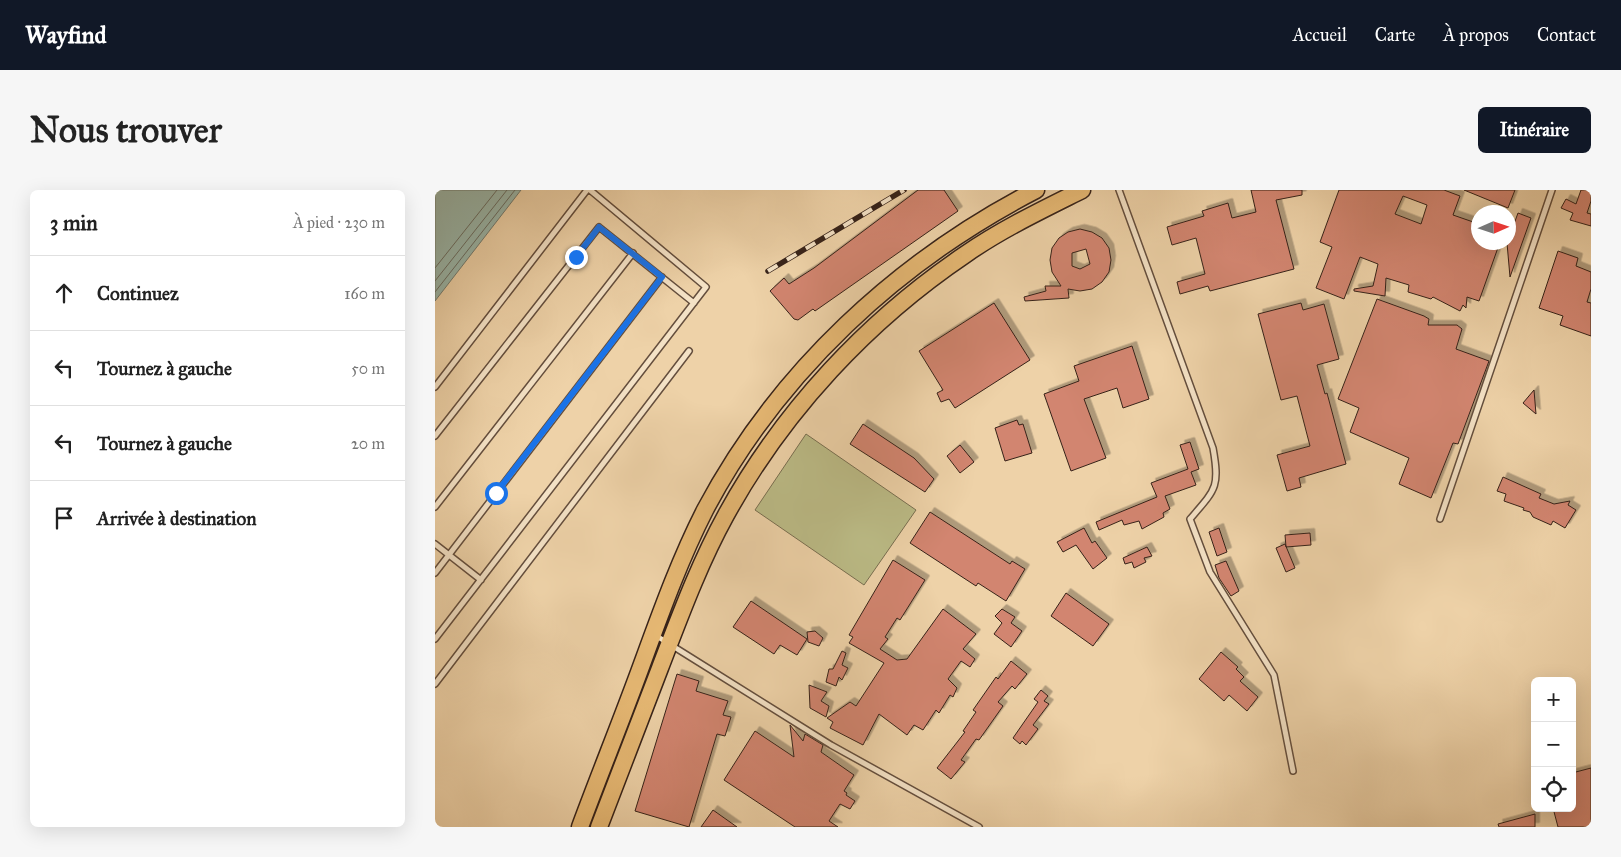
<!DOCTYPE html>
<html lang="fr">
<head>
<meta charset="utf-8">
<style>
  :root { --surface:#fff; --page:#f6f6f6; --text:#222; --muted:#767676; --line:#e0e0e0; --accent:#111827 }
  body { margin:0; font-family:"IM FELL Great Primer",serif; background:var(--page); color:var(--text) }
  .controls { position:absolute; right:15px; bottom:15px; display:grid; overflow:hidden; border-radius:8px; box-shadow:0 5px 20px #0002 }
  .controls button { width:45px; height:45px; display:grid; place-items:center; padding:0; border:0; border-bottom:1px solid var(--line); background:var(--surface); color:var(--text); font:25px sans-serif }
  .compass { position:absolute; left:1036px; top:15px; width:45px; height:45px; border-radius:50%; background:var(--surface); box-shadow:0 5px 20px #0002; rotate:87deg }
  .stop { position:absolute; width:15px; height:15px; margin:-11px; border:4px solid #1a73e8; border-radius:50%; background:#fff }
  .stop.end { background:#1a73e8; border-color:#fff; box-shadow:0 1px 5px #0008 }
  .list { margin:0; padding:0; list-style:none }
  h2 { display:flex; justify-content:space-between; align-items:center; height:65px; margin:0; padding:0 20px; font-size:21px }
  h2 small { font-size:16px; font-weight:400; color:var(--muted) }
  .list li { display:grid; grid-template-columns:32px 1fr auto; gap:15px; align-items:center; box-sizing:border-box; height:75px; padding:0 20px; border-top:1px solid var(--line) }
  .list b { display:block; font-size:19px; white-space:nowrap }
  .list em { font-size:16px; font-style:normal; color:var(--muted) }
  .icon { flex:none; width:28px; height:28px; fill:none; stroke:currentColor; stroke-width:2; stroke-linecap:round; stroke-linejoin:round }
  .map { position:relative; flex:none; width:1156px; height:637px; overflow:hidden; border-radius:8px }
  header { display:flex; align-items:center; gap:30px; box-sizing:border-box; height:70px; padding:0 25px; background:var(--accent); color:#fff }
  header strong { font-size:24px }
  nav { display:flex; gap:28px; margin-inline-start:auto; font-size:18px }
  .intro { display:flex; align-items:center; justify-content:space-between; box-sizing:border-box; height:120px; padding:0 30px }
  h1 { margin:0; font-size:35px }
  .button { padding:12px 22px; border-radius:8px; background:var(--accent); color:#fff; font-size:18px; font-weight:700 }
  main { display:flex; gap:30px; padding:0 30px }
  aside { flex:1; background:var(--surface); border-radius:8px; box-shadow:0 5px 20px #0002 }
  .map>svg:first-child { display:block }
  .green { fill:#bbbb86; stroke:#786e50 }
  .water { fill:#99b7ab; stroke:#717b71 }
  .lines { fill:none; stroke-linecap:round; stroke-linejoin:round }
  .shore { stroke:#686c62; stroke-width:1 }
  .building { fill:#d2856f; stroke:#362219; fill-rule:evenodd; filter:url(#shadow) }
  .service-casing { stroke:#644e3d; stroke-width:8 }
  .trunk-casing { stroke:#362219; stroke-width:19 }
  .service { stroke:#f4e2c6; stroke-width:5 }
  .trunk { stroke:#e7b974; stroke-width:16 }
  .rail-casing { stroke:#362219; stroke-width:5.5 }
  .rail { stroke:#f4e2c6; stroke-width:4; stroke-dasharray:11; stroke-linecap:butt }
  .route { stroke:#1a73e8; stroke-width:6 }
</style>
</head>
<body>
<header>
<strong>Wayfind</strong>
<nav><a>Accueil</a><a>Carte</a><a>À propos</a><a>Contact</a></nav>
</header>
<div class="intro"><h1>Nous trouver</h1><a class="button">Itinéraire</a></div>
<main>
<aside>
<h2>3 min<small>À pied · 230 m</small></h2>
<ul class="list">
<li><svg class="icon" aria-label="ahead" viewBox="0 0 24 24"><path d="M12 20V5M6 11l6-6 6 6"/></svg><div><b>Continuez</b></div><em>160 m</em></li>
<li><svg class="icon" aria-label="left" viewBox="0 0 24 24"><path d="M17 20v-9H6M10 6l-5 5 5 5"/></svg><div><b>Tournez à gauche</b></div><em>50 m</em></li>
<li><svg class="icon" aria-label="left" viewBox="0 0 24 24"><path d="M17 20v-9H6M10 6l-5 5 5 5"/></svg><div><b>Tournez à gauche</b></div><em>20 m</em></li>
<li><svg class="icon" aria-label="arrive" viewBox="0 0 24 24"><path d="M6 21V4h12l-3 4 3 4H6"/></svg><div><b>Arrivée à destination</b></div></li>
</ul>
</aside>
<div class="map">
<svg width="1156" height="637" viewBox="0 0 1156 637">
  <defs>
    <filter id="shadow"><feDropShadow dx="4.5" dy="-4.5" stdDeviation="0" flood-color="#0004"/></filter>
  </defs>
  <rect width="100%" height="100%" fill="#eed2a8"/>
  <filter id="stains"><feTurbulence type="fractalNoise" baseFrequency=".004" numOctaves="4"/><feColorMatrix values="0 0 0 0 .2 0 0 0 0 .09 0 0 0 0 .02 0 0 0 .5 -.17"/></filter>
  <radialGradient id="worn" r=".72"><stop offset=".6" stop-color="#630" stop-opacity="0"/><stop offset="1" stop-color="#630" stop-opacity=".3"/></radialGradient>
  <path class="green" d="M 371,244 L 481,320 L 429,395 L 320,320 Z"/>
  <path class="water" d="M 0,0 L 86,0 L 0,111 Z"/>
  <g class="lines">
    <path class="shore" d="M 0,78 L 62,0
      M 0,91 L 72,0
      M 0,102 L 80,0"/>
  </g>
  <path class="building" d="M 483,0 L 509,0 L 523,21 L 380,121 L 378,119 L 363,130 L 359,129 L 335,101 L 349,88 L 354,94 L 379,78 Z
    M 816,0 L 867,0 L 867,5 L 841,10 L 859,79 L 775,101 L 773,96 L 745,104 L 742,92 L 770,84 L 761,48 L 737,55 L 732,37 L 769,26 L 767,21 L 793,13 L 797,28 L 821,22 Z
    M 904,0 L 1009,0 L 1025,6 L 1018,25 L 1044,34 L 1044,52 L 1065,52 L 1044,111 L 1032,107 L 1031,118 L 1028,115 L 1025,121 L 998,107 L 996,109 L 973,102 L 974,95 L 951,88 L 950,106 L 919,101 L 919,99 L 938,96 L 943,74 L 925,67 L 909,109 L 881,98 L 897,57 L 885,52 ZM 968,6 L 992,15 L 986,34 L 960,24 Z
    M 1029,0 L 1080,0 L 1073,18 Z
    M 1146,0 L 1156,0 L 1156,11 L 1152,23 L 1156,24 L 1156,36 L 1135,30 L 1138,23 L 1126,18 L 1131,9 L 1141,14 Z
    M 1083,23 L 1096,28 L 1075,87 L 1072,53 Z
    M 645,39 L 657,42 L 667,48 L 674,58 L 676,70 L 674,82 L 667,92 L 657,99 L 645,101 L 633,99 L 634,108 L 590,111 L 589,107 L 611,101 L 610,96 L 626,96 L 617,82 L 615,70 L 617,58 L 624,48 L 633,42 ZM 651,59 L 655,74 L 645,79 L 637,76 L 637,63 Z
    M 1123,61 L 1143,68 L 1141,76 L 1156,82 L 1156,99 L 1152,112 L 1156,113 L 1156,146 L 1125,135 L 1128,126 L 1104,118 Z
    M 942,109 L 989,126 L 994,129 L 993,135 L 1022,135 L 1027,139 L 1021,159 L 1054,171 L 1023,254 L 1018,253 L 996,308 L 964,294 L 974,268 L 915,242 L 924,218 L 903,209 Z
    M 559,113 L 595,170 L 520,218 L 514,209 L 506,212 L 502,203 L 508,200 L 484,161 Z
    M 866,113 L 868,120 L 889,114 L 904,169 L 882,175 L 890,204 L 892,203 L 911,274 L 864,288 L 866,297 L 852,301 L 842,265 L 875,256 L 862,206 L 846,210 L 823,124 Z
    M 697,156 L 714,209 L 688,218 L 682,198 L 649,209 L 671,268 L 636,281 L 609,204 L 644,191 L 639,176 Z
    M 1099,200 L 1101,224 L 1088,213 Z
    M 582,230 L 584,235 L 588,234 L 597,263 L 570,271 L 560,238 Z
    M 428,234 L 479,268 L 499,289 L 490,302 L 415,254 Z
    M 755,252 L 764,279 L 756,282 L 761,295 L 730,306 L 735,319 L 728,323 L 729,327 L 707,339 L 704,331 L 689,335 L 687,330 L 664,340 L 661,332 L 722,307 L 716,293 L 753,279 L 745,255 Z
    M 525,255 L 539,272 L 525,283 L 512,266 Z
    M 1068,287 L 1106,304 L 1104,308 L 1119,314 L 1135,311 L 1133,315 L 1141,320 L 1130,338 L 1118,331 L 1116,335 L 1098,327 L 1095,322 L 1088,320 L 1089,318 L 1069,311 L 1071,304 L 1062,301 Z
    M 495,322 L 575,374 L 577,371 L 590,379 L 571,411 L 543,393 L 541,396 L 475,353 Z
    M 649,338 L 657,353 L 660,351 L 672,368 L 658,379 L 641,355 L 628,362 L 622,352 Z
    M 784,338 L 792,362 L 782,366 L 774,342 Z
    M 875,343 L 876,355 L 851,357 L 850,345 Z
    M 850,354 L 860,378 L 851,382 L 841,358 Z
    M 712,357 L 717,366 L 709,368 L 711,372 L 699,378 L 697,372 L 690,374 L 688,368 Z
    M 458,370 L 490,390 L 465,430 L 462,428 L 450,447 L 453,449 L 445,459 L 462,470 L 472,469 L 508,419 L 541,444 L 528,459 L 540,469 L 535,477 L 526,471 L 513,489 L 522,498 L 518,507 L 515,505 L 504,523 L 501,520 L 488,540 L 479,535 L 472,545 L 444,524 L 428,555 L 395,538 L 398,532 L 392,528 L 415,512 L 421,516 L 449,473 L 414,453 L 418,447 L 414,445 Z
    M 791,371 L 804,401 L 796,406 L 784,388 L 780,375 Z
    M 631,403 L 674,434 L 658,456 L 616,426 Z
    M 316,411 L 372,449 L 362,465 L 345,455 L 339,464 L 298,437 Z
    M 567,419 L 580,427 L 576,433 L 587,441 L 576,457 L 559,444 L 567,433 L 560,426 Z
    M 380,441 L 388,448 L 384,456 L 373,452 L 372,442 Z
    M 407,461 L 411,463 L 407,475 L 413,478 L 407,490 L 404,487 L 401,496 L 391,492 L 394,479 L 398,479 Z
    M 786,462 L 803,477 L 801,479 L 809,487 L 805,491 L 823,507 L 812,521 L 794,505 L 789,511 L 764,489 Z
    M 576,471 L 592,484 L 580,499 L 577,496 L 563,512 L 568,516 L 544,550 L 541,549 L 526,570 L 530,572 L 516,589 L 502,578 L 530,542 L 528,541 L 541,522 L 538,520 L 561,487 L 563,489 Z
    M 242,484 L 264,491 L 261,501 L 293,511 L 288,525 L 296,527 L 290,546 L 282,544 L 254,637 L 200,621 Z
    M 374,495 L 392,502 L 386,511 L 394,516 L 391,527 L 375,518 Z
    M 606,500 L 613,506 L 609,511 L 614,514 L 598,535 L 603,539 L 591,555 L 587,551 L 585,554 L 578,548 L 603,512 L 599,509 Z
    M 355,535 L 368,551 L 370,544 L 388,555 L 386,562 L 419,585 L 409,601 L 412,603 L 411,605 L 420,611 L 415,619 L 405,614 L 394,631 L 403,637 L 360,637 L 289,590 L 320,541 L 359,567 Z
    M 1156,578 L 1156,637 L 1123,637 L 1118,618 L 1137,618 L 1137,583 Z
    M 278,620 L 302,637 L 266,637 Z
    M 1100,624 L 1100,637 L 1064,637 L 1063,634 Z"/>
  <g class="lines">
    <g class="service-casing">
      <path id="service" d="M 684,0 L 778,258 C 785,297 781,299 755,329 L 775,382 L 839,485 L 858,581
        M 0,197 L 152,0
        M 0,246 L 164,37 L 259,113
        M 0,317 L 198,63
        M 1005,329 L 1117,0
        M 0,354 L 46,390
        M 0,383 L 227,87
        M 220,445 L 396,555 L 544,637
        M 0,449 L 271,97 L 155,0
        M 0,494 L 254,161"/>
    </g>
    <g class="trunk-casing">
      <path id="trunk" d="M 145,637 C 165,583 187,529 207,474 C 226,422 245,369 270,320 C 343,182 463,71 601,0
        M 164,637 C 184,584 205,531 225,478 C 245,426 264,374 291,325 C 348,221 433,130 531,64 C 567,39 607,20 647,0"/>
    </g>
    <use href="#service" class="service"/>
    <use href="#trunk" class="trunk"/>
    <g class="rail-casing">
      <path id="rail" d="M 333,81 L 469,0"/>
    </g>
    <use href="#rail" class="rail"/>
  </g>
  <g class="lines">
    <path class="route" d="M 61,303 L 227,87 L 164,37 L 141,67"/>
  </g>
  <rect width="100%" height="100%" filter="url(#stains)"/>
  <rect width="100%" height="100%" fill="url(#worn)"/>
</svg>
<div class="controls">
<button>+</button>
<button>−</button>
<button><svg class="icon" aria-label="locate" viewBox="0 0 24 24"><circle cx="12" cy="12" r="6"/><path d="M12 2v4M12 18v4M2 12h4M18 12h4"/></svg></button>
</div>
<svg class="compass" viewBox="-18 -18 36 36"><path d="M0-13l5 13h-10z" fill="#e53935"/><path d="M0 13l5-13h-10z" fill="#767676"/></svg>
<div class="stop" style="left:61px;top:303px"></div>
<div class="stop end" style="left:141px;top:67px"></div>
</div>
</main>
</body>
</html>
